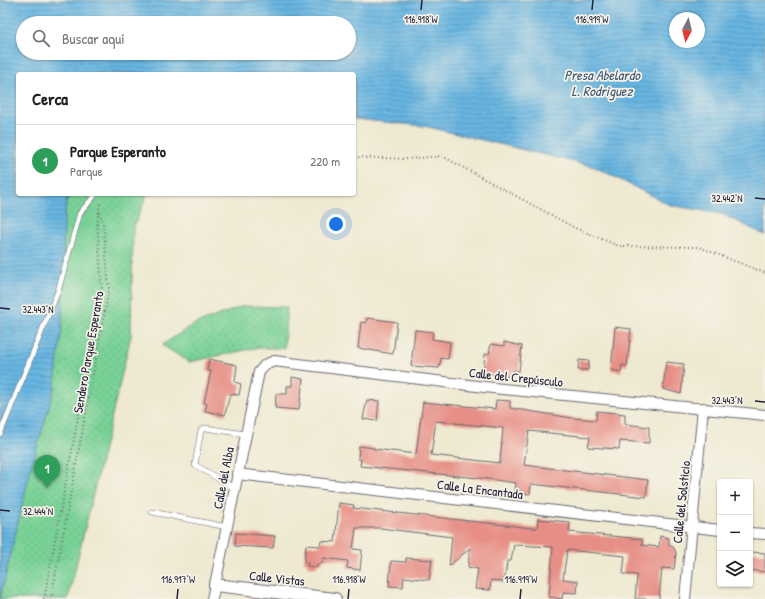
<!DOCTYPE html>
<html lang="es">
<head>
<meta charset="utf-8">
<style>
  :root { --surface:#fff; --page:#f2f2f2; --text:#222; --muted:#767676; --line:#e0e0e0; --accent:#c8321e }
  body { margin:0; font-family:"Patrick Hand",sans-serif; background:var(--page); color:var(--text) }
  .controls { position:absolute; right:12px; bottom:12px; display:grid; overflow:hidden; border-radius:4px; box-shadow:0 1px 3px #0004 }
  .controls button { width:36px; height:36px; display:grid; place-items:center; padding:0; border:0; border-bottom:1px solid var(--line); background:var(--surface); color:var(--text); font:20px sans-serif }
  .compass { position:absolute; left:669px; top:12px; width:36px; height:36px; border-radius:50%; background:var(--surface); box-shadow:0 1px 3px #0004; rotate:187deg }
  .you { position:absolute; left:336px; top:224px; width:14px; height:14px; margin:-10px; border:3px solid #fff; border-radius:50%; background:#1a73e8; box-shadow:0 0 0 6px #1a73e833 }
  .badge { display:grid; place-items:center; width:26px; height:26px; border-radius:50%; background:var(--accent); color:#fff; font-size:13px; font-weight:700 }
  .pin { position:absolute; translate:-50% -33px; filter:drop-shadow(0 1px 2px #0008) }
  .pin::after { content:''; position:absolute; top:21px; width:14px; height:12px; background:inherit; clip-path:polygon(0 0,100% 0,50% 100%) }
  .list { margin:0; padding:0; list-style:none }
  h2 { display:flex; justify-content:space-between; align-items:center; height:52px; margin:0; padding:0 16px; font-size:17px }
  h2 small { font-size:13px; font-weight:400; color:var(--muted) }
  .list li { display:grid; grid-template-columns:26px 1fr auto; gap:12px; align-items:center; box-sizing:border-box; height:72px; padding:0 16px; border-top:1px solid var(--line) }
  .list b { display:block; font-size:15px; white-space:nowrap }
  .list p { margin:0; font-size:13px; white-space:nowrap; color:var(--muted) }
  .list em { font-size:13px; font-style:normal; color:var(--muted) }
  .icon { flex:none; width:22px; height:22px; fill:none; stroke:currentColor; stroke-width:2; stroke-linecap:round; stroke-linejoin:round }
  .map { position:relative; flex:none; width:765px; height:599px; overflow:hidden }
  .search { position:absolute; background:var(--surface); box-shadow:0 1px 3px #0004; left:16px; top:16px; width:340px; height:44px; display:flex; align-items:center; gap:10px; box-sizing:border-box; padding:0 14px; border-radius:22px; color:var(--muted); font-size:15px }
  .panel { position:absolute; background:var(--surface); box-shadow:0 1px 3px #0004; left:16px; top:72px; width:340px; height:124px; border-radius:4px }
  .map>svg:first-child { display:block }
  .park { fill:url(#park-dots); stroke:#4e7a69 }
  .water { fill:url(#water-rules); stroke:#456c8e; fill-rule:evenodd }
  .building { fill:#e78f86; fill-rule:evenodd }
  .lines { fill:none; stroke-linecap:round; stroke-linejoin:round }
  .service-casing { stroke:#69686f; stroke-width:6 }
  .minor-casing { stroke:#69686f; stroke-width:12 }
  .tertiary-casing { stroke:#69686f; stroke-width:14 }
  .path { stroke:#69686f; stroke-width:2; stroke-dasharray:1 3; stroke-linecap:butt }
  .service { stroke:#fff; stroke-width:5 }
  .minor { stroke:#fff; stroke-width:10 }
  .tertiary { stroke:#fff; stroke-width:12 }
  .ticks { fill:none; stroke:#22223b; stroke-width:1.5 }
  .labels { text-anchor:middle; stroke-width:3.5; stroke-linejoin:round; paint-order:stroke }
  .street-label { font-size:13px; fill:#22223b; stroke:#f7f3e8 }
  .water-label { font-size:14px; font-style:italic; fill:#3a5675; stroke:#f7f3e8 }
  .ticks-label { font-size:10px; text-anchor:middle; fill:#22223b; stroke:#f7f3e8; stroke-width:3.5; stroke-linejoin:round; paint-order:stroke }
</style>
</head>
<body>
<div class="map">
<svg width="765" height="599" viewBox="0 0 765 599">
  <defs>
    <pattern id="park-dots" width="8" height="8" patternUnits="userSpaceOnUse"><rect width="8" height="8" fill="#79d297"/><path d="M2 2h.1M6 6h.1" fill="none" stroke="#68b483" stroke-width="1.8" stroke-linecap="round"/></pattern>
    <pattern id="water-rules" width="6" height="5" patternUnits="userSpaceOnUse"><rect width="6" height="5" fill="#68b6e2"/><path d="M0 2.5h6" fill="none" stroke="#5594b8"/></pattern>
  </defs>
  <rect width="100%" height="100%" fill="#f7f3e8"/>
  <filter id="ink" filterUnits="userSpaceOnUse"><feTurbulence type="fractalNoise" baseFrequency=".025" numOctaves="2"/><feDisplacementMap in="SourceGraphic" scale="8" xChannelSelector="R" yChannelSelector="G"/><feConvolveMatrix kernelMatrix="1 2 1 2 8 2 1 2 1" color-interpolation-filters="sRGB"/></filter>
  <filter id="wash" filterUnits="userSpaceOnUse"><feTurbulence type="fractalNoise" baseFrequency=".012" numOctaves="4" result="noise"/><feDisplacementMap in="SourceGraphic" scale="16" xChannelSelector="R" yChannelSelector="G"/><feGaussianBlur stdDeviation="0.9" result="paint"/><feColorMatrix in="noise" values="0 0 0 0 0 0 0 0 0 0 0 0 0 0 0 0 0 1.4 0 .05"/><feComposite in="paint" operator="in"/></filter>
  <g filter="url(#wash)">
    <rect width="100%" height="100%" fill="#eee9d0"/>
    <path class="park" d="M 68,194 L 147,194 L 133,229 L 131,336 L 68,599 L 0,599 L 0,378 L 64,217 Z
      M 243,306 L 287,307 L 284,348 L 255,348 L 189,362 L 162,345 L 193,325 Z"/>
    <path class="water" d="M 0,0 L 765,0 L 765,235 L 722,214 L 670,205 L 595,167 L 424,126 L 354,119 L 354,74 L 18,74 L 18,194 L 68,194 L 64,217 L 62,328 L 54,390 L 32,464 L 0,599 ZM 675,18 L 699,18 L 699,42 L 675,42 ZM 23,23 L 349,23 L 349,53 L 23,53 Z"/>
    <g id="blocks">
      <path class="building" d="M 367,318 L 397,322 L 393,354 L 358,348 L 361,322 L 366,323 Z
        M 615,327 L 631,329 L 627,366 L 622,365 L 621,372 L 611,370 Z
        M 415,330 L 433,332 L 432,339 L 450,342 L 448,359 L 441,358 L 439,368 L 411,366 Z
        M 504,342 L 522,346 L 519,371 L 513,371 L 512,377 L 483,373 L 485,354 L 489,354 L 491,344 L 504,346 Z
        M 209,359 L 237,365 L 235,382 L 241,384 L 239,395 L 230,394 L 225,415 L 205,411 L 207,404 L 204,403 L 211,371 L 207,371 Z
        M 579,360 L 589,361 L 588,370 L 578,370 Z
        M 666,362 L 684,364 L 681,394 L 663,389 Z
        M 292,377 L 303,379 L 299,410 L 275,408 L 276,394 L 287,394 L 287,386 L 292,386 Z
        M 367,400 L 379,401 L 377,421 L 363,419 Z
        M 496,400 L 510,401 L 510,408 L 572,418 L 596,420 L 597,411 L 625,414 L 625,424 L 649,427 L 649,443 L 620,441 L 619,449 L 588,447 L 590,437 L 529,431 L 524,465 L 648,480 L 646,497 L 531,484 L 530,494 L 515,493 L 516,483 L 488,479 L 360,466 L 361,459 L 358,459 L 359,446 L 374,448 L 374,449 L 416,454 L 423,402 L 495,409 ZM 436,421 L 503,428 L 500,463 L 431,455 Z
        M 339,503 L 354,505 L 353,508 L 532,528 L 537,528 L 538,519 L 570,522 L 569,532 L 642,539 L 642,545 L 659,547 L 660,536 L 669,538 L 669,544 L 674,548 L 676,553 L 674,569 L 662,568 L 659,599 L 635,599 L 637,575 L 623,574 L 625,556 L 567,550 L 563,579 L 578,581 L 577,593 L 563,592 L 562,599 L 549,597 L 553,547 L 514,545 L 511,561 L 507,561 L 505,578 L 504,578 L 503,582 L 491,580 L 490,590 L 475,589 L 478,569 L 468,567 L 470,548 L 449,566 L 452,537 L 380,528 L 356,528 L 353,549 L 362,550 L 360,570 L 347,568 L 348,561 L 323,558 L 322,564 L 317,564 L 317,567 L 307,566 L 308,563 L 304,562 L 306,545 L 320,546 L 321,541 L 335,542 Z
        M 236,533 L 275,536 L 273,548 L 235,546 Z
        M 751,552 L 765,553 L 765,572 L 750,570 Z
        M 406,558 L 432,560 L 429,580 L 404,577 L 403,587 L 389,586 L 391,561 L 406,562 Z"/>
    </g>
  </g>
  <g filter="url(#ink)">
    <use href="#blocks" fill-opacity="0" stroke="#69686f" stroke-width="1"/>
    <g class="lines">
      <g class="service-casing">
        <path id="service" d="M 0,434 L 58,291 L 80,213 L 96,194
          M 234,488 L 195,465 L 201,430 L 205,428 L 245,434
          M 152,512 L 227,527"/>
      </g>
      <g class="minor-casing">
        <path id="minor" d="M 237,474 L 720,530
          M 750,533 L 765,534
          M 212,599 L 259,372 L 265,365 L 274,361 L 493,388 L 765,415
          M 685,599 L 703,408"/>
      </g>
      <g class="tertiary-casing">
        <path id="tertiary" d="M 215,585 L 335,599"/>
      </g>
      <path class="path" d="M 354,157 L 407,159 L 442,156 L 575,228 L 619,246 L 699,247 L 765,273
        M 44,599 L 102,289 L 97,223 L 100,203
        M 51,599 L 109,289 L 103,221 L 99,212"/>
      <use href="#service" class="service"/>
      <use href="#minor" class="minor"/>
      <use href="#tertiary" class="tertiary"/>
    </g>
  </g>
  <path class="ticks" d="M 421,10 L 422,0M 592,10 L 593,0M 755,198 L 765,199M 0,308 L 10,309M 755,401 L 765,402M 0,510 L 10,511M 177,599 L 178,589M 348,599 L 349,589M 520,599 L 521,589"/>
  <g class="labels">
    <g class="street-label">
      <text transform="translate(88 352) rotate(-80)" y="5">Sendero Parque Esperanto</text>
      <text transform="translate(516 377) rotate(6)" y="5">Calle del Crepúsculo</text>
      <text transform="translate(223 478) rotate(-79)" y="5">Calle del Alba</text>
      <text transform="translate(480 489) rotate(7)" y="5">Calle La Encantada</text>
      <text transform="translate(681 502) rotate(-84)" y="5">Calle del Solsticio</text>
      <text transform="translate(277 578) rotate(6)" y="5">Calle Vistas</text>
    </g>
    <g class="water-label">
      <text x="602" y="80">Presa Abelardo<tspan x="602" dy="16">L. Rodriguez</tspan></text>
    </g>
  </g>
  <g class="ticks-label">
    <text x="421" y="23">116.918°W</text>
    <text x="592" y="23">116.919°W</text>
    <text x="727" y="202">32.442°N</text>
    <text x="38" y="313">32.443°N</text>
    <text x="727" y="404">32.443°N</text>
    <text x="38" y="515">32.444°N</text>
    <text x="178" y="583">116.917°W</text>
    <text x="349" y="583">116.918°W</text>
    <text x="521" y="583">116.919°W</text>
  </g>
</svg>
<div class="controls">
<button>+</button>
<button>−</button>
<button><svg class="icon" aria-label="layers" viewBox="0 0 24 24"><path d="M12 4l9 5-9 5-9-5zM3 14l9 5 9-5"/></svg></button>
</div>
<svg class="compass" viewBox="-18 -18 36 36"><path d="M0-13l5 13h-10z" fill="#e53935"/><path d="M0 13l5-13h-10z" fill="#767676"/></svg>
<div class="you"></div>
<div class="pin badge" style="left:47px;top:488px;background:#2e9e5b">1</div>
<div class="search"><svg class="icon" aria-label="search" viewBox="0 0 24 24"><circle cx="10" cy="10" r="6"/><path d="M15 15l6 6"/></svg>Buscar aquí</div>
<section class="panel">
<h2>Cerca<small></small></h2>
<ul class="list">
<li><span class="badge" style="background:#2e9e5b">1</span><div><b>Parque Esperanto</b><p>Parque</p></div><em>220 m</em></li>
</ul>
</section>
</div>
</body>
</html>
